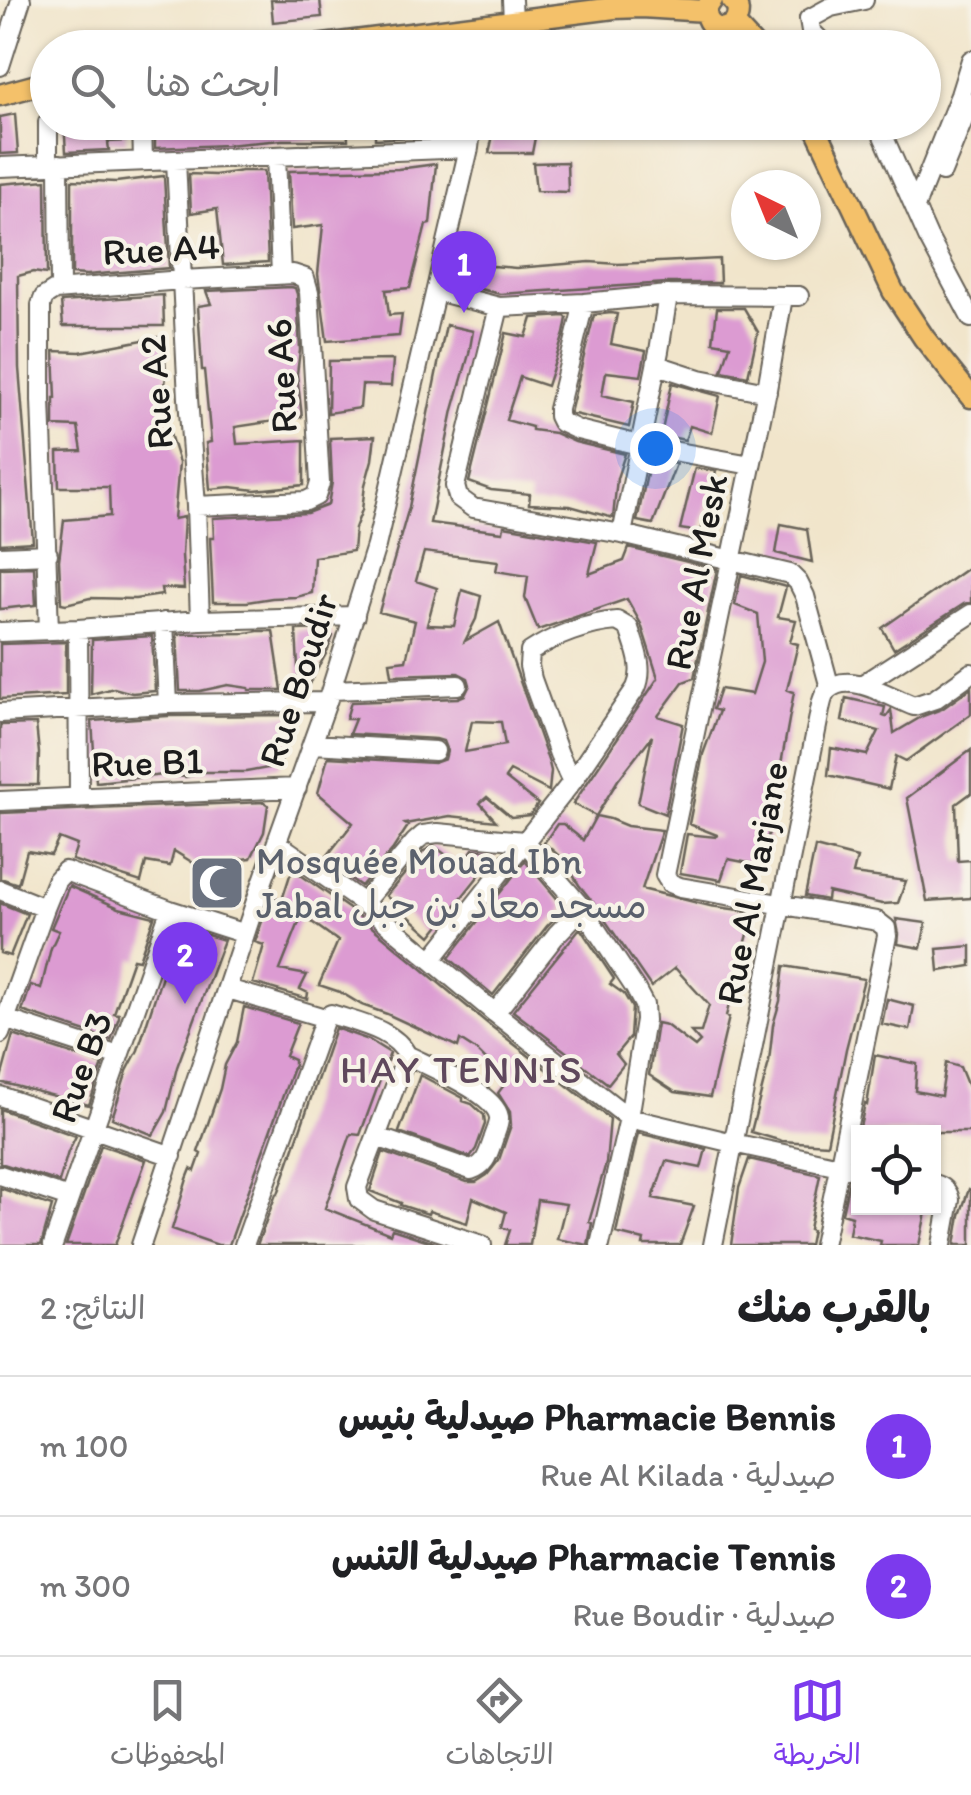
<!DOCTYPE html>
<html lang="ar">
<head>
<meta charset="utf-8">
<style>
  :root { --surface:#fff; --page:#f2f2f2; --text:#202124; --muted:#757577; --line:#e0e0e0; --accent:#7c3aed }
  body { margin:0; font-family:Itim,"Playpen Sans Arabic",sans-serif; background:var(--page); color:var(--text); direction:rtl }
  .controls { position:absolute; right:30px; bottom:30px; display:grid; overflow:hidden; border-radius:0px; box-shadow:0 2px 8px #0004 }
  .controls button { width:90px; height:90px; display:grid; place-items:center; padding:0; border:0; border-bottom:2px solid var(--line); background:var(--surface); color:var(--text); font:50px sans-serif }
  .compass { position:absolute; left:731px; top:170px; width:90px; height:90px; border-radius:50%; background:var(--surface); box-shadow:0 2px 8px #0004; rotate:317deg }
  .you { position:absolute; left:655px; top:448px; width:35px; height:35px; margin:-25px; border:8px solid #fff; border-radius:50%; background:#1a73e8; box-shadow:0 0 0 15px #1a73e833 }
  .badge { display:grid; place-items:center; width:65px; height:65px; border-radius:50%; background:var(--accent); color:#fff; font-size:32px; font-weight:700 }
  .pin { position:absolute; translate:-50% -82px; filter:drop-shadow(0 2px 5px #0008) }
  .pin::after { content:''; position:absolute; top:52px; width:35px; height:30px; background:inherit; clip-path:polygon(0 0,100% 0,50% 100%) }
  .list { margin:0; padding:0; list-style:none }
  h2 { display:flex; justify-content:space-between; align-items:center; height:130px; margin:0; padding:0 40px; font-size:42px }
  h2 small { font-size:32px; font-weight:400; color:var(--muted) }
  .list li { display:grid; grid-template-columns:65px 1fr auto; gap:30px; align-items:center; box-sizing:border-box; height:140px; padding:0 40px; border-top:2px solid var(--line) }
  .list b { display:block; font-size:38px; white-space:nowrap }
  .list p { margin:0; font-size:32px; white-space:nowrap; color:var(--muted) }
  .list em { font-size:32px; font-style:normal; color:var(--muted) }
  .icon { flex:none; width:55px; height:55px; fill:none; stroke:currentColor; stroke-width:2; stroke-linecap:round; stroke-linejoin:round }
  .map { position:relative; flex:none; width:971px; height:1245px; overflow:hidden; direction:ltr }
  .search { position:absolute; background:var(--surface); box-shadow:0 2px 8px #0004; left:30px; right:30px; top:30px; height:110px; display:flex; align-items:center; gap:25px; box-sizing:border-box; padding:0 35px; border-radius:55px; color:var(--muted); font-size:38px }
  .sheet { height:410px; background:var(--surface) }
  nav { display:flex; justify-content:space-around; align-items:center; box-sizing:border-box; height:140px; border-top:2px solid var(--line); background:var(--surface); font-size:28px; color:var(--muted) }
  nav a { display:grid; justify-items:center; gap:5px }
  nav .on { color:var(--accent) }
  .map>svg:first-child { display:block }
  .building { fill:#dc9bd2; fill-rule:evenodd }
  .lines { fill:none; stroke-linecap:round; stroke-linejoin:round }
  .minor-casing { stroke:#676259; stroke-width:22 }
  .major-casing { stroke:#676259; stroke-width:25 }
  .minor { stroke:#fff; stroke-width:18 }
  .major { stroke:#f4c16a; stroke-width:20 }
  .labels { text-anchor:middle; stroke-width:8; stroke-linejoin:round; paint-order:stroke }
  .street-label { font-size:38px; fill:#1c1c1c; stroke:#f7f3e8 }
  .worship-label { font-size:38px; fill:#5b616d; stroke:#f7f3e8; text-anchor:start }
  .neighbourhood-label { font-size:40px; letter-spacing:2.5px; fill:#5f485c; stroke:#f7f3e8 }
</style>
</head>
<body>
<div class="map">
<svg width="971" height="1245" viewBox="0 0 971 1245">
  <rect width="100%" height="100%" fill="#f7f3e8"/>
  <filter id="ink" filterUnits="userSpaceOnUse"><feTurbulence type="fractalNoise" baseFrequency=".01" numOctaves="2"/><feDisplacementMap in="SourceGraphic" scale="20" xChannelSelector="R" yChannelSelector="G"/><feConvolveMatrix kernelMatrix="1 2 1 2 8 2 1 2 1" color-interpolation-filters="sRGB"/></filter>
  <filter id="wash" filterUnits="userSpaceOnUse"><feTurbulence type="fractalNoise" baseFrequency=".0048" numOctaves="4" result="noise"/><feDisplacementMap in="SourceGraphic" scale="40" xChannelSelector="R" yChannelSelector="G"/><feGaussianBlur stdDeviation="2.25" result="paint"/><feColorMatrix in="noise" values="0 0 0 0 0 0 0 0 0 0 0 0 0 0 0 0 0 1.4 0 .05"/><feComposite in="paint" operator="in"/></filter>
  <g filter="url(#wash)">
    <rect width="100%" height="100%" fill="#f1e5cb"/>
    <g id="blocks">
      <path class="building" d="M 271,0 L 320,0 L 322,17 L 273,22 Z
        M 15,114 L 18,153 L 0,154 L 0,117 Z
        M 64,122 L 125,122 L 126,141 L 108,142 L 109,150 L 66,152 Z
        M 155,122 L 347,122 L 348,140 L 282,140 L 226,145 L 155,148 Z
        M 375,122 L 449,122 L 450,135 L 375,139 Z
        M 496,122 L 538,122 L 532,153 L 489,153 Z
        M 567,162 L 568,192 L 536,191 L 533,163 Z
        M 436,164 L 430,224 L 426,225 L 410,288 L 386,290 L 389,315 L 402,314 L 399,336 L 327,341 L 318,274 L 323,225 L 292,229 L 289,171 L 398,169 Z
        M 242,171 L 264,171 L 268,262 L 223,265 L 217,209 L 191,213 L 189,174 L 215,175 Z
        M 164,176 L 169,268 L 87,275 L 72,274 L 72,180 L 116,182 Z
        M 46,180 L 47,274 L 33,272 L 18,276 L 19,368 L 33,542 L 0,544 L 0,184 Z
        M 719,259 L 720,283 L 667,283 L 500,294 L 460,284 L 464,267 L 493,266 L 516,268 L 590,262 L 618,264 Z
        M 291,287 L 295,288 L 297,294 L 300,350 L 297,374 L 302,417 L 235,427 L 237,444 L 304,440 L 304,485 L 255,490 L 231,487 L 210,489 L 206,443 L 211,442 L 204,370 L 202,370 L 198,306 L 211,304 L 206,291 Z
        M 163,295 L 164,326 L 63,326 L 61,302 Z
        M 717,308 L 744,308 L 758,332 L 748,376 L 722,371 L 730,345 L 713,342 Z
        M 611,313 L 617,314 L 611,344 L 646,351 L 641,376 L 606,372 L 602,395 L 634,402 L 629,427 L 570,413 L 594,315 Z
        M 565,316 L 567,318 L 564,334 L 547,386 L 520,377 L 506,420 L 532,427 L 532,430 L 555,433 L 575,442 L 625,454 L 617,478 L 613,518 L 570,506 L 529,504 L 530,494 L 491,490 L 469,482 L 506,333 L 526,337 L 532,318 Z
        M 446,325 L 473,331 L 469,354 L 453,410 L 430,523 L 503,532 L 504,526 L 597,542 L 589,574 L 624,561 L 629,548 L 717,569 L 694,678 L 683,682 L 658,716 L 683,724 L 665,814 L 638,803 L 652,736 L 618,780 L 596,816 L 573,804 L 658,678 L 641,624 L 627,599 L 538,630 L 525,598 L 528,576 L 496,571 L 498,561 L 424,552 L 416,581 L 437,588 L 427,625 L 454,626 L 462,590 L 481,596 L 476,619 L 465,641 L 499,622 L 549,763 L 551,771 L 549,791 L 510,771 L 505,778 L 538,804 L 530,815 L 511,817 L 487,797 L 480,803 L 496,821 L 450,816 L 405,824 L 408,826 L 393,849 L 361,886 L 324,860 L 353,823 L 318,793 L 328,757 L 434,763 L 445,759 L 447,751 L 443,741 L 436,739 L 349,734 L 355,719 L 346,719 L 351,702 L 458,698 L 465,695 L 470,685 L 468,678 L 458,673 L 392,675 L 390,662 L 406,660 L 415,621 L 379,612 L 409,507 ZM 472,721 L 501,722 L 505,745 L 465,752 Z
        M 164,336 L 166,377 L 163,398 L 166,421 L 179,463 L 174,519 L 184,517 L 182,555 L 184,589 L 161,588 L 162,595 L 135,599 L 90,598 L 66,604 L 61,603 L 59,560 L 64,520 L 110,516 L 109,487 L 59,487 L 58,452 L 82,451 L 78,427 L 54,426 L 54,398 L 56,398 L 54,351 L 80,352 Z
        M 393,360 L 391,386 L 362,385 L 360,408 L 328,413 L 329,361 Z
        M 672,383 L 720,396 L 712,433 L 690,426 L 685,440 L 661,435 Z
        M 375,436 L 372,460 L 365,485 L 362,510 L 355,528 L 353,551 L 314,557 L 312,593 L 296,597 L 272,598 L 247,602 L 213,602 L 210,538 L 214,538 L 213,518 L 307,513 L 328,505 L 332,482 L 330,438 Z
        M 650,460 L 676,464 L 653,524 L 637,521 Z
        M 695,468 L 716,471 L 700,532 L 680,529 Z
        M 781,524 L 807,529 L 812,562 L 776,553 Z
        M 971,566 L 971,602 L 964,604 L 894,649 L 882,628 Z
        M 34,567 L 36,605 L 0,609 L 0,568 Z
        M 741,575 L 786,587 L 778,617 L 796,620 L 790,642 L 798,644 L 787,690 L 794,692 L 766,848 L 759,865 L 728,859 L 721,880 L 680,873 L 687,834 L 716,837 L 717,835 L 689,824 L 703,754 L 719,711 L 713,709 L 720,689 L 752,694 L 762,662 L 758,614 L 735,605 Z
        M 325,629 L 333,636 L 327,652 L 308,686 L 299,686 L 296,630 Z
        M 258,631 L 273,631 L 282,690 L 249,690 L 249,688 L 228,685 L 200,691 L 180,691 L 177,634 L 246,633 Z
        M 152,636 L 155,691 L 132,693 L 114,688 L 91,694 L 92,640 Z
        M 66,642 L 66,695 L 0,699 L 0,644 Z
        M 971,688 L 971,714 L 906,761 L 896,756 L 889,789 L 828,775 L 831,748 L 867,755 L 879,731 L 842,721 L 846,698 L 885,707 L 883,716 L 886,717 L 891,710 L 894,733 L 923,716 L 942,709 Z
        M 296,715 L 290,741 L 279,766 L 246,772 L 203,772 L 186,777 L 164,775 L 96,782 L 92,721 L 168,716 Z
        M 36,724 L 39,753 L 38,785 L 0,785 L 0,725 Z
        M 971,750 L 971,793 L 956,804 L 958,861 L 971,860 L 971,898 L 927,901 L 907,798 Z
        M 264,802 L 268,805 L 264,832 L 251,858 L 195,864 L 174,851 L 170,866 L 146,862 L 141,882 L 72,860 L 77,845 L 59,838 L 51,855 L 27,851 L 18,884 L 0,878 L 0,813 Z
        M 596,816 L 610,819 L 627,826 L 662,830 L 642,889 L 710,906 L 754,912 L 726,1016 L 729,1017 L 710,1097 L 675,1092 L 649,1075 L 657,1023 L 666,1025 L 695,1047 L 700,1042 L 691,1032 L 701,1032 L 709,1005 L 675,968 L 651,987 L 592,901 L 579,885 L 564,860 L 544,843 L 557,824 L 563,824 L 583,840 Z
        M 434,846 L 461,866 L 473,849 L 492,851 L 496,854 L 431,936 L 386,896 L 424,851 Z
        M 815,847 L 857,858 L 853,874 L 906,881 L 898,903 L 882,904 L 828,892 L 827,900 L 805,896 Z
        M 525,861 L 565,908 L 547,926 L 493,995 L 449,958 Z
        M 295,871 L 355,913 L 487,1023 L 610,1119 L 606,1163 L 589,1222 L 592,1223 L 588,1245 L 557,1239 L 566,1204 L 537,1200 L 530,1245 L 505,1245 L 510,1230 L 502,1227 L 506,1212 L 473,1198 L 467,1223 L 429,1211 L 428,1214 L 400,1205 L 401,1203 L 370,1191 L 383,1152 L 467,1182 L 476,1182 L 487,1175 L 499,1160 L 511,1125 L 510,1112 L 498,1093 L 507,1081 L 477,1051 L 460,1040 L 458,1047 L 387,1014 L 362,1005 L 340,992 L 319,985 L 338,941 L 302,915 L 280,970 L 307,975 L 300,989 L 308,993 L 307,999 L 253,983 L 264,945 L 255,942 L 271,895 L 282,900 L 290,875 Z
        M 69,886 L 119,908 L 154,917 L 139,960 L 133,959 L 114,1013 L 119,1014 L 119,1017 L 111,1040 L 22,1011 L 31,985 L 41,989 L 51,948 L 59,931 L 51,928 Z
        M 0,903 L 27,914 L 10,956 L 0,953 Z
        M 896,919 L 926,923 L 921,948 L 898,944 L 899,934 Z
        M 178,926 L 224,940 L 177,1067 L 166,1112 L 153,1135 L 112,1118 L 127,1071 L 138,1050 Z
        M 580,928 L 614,979 L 610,984 L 624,994 L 632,1008 L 630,1037 L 616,1054 L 624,1064 L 608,1084 L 513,1011 Z
        M 971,946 L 971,966 L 939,971 L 937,949 Z
        M 784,966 L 864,979 L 846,1049 L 827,1144 L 782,1141 L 751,1132 L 769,1062 L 773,1025 L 780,1001 Z
        M 887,999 L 914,1006 L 910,1030 L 882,1024 Z
        M 244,1007 L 298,1023 L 285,1056 L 294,1060 L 294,1065 L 229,1245 L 218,1245 L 172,1229 L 187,1179 L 191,1169 L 195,1171 L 201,1154 L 198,1152 L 220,1089 L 225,1065 L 237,1042 Z
        M 335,1028 L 369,1040 L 390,1053 L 360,1135 L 351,1134 L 325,1208 L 390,1234 L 392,1229 L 441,1245 L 257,1245 L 276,1194 L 278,1194 Z
        M 13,1035 L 103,1064 L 89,1105 L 0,1082 Z
        M 875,1055 L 917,1064 L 915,1091 L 941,1096 L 946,1063 L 960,1067 L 971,1094 L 971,1132 L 859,1132 L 865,1104 L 867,1105 Z
        M 420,1075 L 463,1098 L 463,1101 L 472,1104 L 484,1115 L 485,1124 L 476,1149 L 470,1157 L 399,1132 Z
        M 0,1109 L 76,1136 L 68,1152 L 59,1182 L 0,1163 Z
        M 638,1133 L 706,1149 L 701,1168 L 666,1161 L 653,1198 L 694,1206 L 680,1245 L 643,1245 L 644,1240 L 616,1233 Z
        M 101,1145 L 146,1160 L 115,1245 L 66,1245 Z
        M 749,1159 L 820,1175 L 809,1229 L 812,1230 L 809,1245 L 731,1245 L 739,1188 Z
        M 849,1181 L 858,1182 L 858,1208 L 927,1208 L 919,1245 L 880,1245 L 881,1241 L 849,1234 L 852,1216 L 842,1213 Z
        M 0,1188 L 52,1206 L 41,1245 L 0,1245 Z
        M 969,1189 L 971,1190 L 971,1245 L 955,1245 L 960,1215 Z"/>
    </g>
  </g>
  <g filter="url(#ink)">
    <use href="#blocks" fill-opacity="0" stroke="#676259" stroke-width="2.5"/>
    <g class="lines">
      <g class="minor-casing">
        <path id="minor" d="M 512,0 L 513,20
          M 481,48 L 484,25
          M 828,48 L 811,31 L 809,19 L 831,7 L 864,0
          M 0,66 L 21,0
          M 142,122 L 143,161
          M 877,122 L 928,237 L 971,318
          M 276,156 L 281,275
          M 176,161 L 188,398 L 196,506 L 200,620
          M 59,164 L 60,288
          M 48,165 L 48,122
          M 0,167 L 469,148
          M 942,172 L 970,103
          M 915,207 L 960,95 L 971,60
          M 436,291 L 499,307 L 584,303 L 668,295 L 799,296
          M 783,297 L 766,395 L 665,875 L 670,883 L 680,887 L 877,921 L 886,928 L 887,936 L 823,1245
          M 584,303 L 558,409 L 558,416 L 561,422 L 578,430 L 639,445 L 751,465
          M 499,307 L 455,486 L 458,497 L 473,508 L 622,534 L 790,574 L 798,582 L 805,596 L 830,688
          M 657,365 L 700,379 L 767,392
          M 622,534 L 659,351 L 668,295
          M 0,556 L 48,554
          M 164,622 L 168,704
          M 78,629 L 79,797
          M 49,630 L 41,400 L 41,305 L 44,297 L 55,290 L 182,280 L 293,274 L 305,278 L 309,292 L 320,483 L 316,496 L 306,501 L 196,506
          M 0,632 L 78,629 L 200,620 L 355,616
          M 863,684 L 971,614
          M 332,690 L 458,685
          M 0,713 L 168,704 L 327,702
          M 313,744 L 435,751
          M 0,801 L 297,788
          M 277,843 L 363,903 L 495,1013 L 629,1118 L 733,1143 L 858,1170
          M 0,890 L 45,908
          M 363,903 L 415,842 L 423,835 L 438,833 L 524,841 L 582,908 L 635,988 L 644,1005 L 645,1020 L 629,1118 L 600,1245
          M 432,959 L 572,782 L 636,688 C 645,668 635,648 629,628 L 617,621 C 589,623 553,636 530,652 L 529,666 L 532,679 L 559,754 L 572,782
          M 228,989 L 325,1018
          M 495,1013 L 557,934 L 582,908
          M 5,1019 L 119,1056
          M 0,1034 L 45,908 L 56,881 L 65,871 L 170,910 L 245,934
          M 0,1096 L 172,1156
          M 377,1137 L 471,1170 C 486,1165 488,1154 493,1140 C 495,1133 500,1124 499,1117 C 495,1093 428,1066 407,1055
          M 0,1175 L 69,1198
          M 934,1184 C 943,1186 948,1190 950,1200 L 942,1245
          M 53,1245 L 170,910
          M 141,1245 L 260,889 L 327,702 L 376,546 L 469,148 L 472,122
          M 244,1245 L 325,1018 L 331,1014 C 357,1023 394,1029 407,1055 L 357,1187 L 359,1199 L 374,1210 L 482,1245
          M 713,1245 L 818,721 C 820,712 821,696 828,690 C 849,669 893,699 914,706 L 935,699 L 971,673"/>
      </g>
      <g class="major-casing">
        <path id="major" d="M 712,0 C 701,13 707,27 723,29 L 734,24
          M 732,0 C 740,7 739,16 734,24
          M 734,24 L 756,48
          M 300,48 L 614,8 L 642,7 L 706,11
          M 0,95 L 48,82
          M 813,122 L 893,291 L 924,338 L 971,397"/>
      </g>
      <use href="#minor" class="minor"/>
      <use href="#major" class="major"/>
    </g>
  </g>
  <defs>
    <g id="mosque-square" transform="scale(2.875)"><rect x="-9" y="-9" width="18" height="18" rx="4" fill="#6b7280" stroke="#f7f3e8"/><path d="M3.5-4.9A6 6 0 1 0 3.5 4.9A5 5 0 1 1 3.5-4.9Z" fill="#fff"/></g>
  </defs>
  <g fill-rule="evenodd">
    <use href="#mosque-square" x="217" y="883"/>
  </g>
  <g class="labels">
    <g class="street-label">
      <text transform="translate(161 249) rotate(-3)" y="13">Rue A4</text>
      <text transform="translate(281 376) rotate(-93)" y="13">Rue A6</text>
      <text transform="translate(156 392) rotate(-94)" y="13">Rue A2</text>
      <text transform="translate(696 572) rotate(-79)" y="13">Rue Al Mesk</text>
      <text transform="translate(298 680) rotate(-72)" y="13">Rue Boudir</text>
      <text transform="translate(147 762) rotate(-2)" y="13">Rue B1</text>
      <text transform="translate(752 883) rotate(-79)" y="13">Rue Al Marjane</text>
      <text transform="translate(81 1067) rotate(-70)" y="13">Rue B3</text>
    </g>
    <g class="worship-label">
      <text x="256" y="874">Mosquée Mouad Ibn<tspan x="256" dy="44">Jabal مسجد معاذ بن جبل</tspan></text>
    </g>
    <g class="neighbourhood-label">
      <text x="462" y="1083">HAY TENNIS</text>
    </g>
  </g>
</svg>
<div class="controls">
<button><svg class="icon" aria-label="locate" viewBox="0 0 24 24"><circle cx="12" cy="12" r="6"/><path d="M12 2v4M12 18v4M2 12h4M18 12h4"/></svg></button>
</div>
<svg class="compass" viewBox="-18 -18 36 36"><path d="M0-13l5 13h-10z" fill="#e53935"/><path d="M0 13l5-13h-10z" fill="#757577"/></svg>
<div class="you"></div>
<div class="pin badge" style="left:464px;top:313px">1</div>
<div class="pin badge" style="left:185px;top:1004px">2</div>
<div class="search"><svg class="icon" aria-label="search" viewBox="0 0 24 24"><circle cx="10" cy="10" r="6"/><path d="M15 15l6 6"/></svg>ابحث هنا</div>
</div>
<section class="sheet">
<h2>بالقرب منك<small>النتائج: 2</small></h2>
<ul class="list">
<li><span class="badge">1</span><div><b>Pharmacie Bennis صيدلية بنيس</b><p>صيدلية · Rue Al Kilada</p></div><em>100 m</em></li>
<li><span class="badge">2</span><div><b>Pharmacie Tennis صيدلية التنس</b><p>صيدلية · Rue Boudir</p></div><em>300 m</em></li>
</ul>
</section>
<nav>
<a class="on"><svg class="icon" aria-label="map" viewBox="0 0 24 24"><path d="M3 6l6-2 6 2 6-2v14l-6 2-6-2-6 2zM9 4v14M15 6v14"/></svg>الخريطة</a>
<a><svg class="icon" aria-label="directions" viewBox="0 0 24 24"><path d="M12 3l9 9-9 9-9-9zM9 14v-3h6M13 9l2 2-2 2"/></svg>الاتجاهات</a>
<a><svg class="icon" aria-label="saved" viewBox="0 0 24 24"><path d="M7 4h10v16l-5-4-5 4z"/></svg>المحفوظات</a>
</nav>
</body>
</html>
